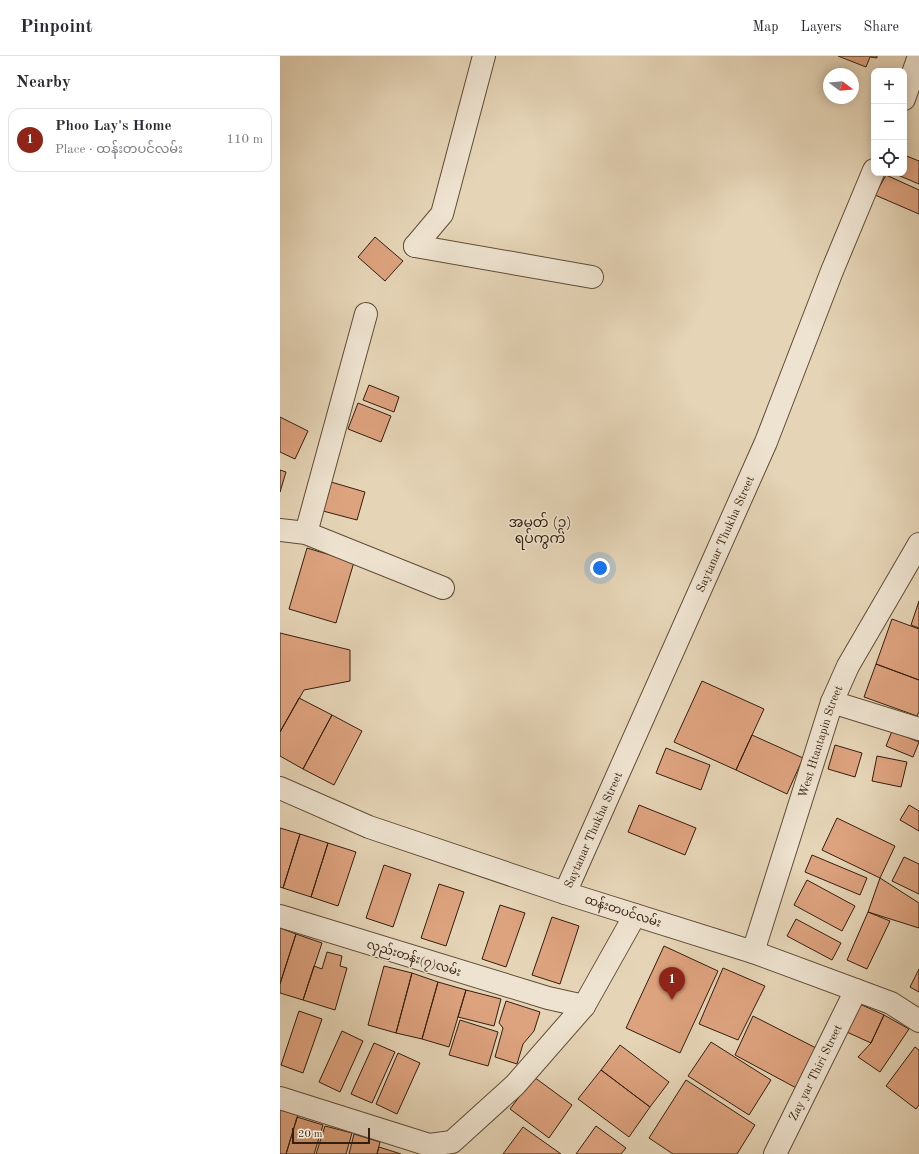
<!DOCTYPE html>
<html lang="en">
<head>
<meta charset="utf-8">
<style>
  :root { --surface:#fff; --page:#f7f7f7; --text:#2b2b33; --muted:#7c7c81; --line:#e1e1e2; --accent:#8f2418 }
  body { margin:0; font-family:"Old Standard TT","Noto Sans Myanmar",serif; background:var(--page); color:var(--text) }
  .controls { position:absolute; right:12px; top:12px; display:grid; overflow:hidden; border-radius:8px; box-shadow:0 2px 10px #0003 }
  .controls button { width:36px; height:36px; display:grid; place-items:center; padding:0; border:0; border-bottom:1px solid var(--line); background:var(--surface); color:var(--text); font:20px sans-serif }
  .compass { position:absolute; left:543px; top:12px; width:36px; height:36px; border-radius:50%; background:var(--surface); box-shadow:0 2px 10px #0003; rotate:106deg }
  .scale { position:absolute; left:12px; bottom:10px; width:78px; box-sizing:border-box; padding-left:4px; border:2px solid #341e0d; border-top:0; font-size:11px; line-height:14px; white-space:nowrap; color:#341e0d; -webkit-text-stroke:3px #eee3d0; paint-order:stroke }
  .you { position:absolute; left:320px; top:512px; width:14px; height:14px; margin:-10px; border:3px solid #fff; border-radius:50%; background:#1a73e8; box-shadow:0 0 0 6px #1a73e833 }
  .badge { display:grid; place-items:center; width:26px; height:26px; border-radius:50%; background:var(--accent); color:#fff; font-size:13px; font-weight:700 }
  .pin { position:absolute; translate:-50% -33px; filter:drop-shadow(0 1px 2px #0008) }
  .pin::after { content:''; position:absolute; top:21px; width:14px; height:12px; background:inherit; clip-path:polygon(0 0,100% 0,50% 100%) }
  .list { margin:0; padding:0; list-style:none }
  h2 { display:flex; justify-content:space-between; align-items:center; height:52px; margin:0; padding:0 16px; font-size:17px }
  h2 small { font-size:13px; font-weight:400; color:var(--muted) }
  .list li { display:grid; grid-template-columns:26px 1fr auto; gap:12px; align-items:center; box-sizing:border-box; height:64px; margin:0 8px 8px; padding:0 8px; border:1px solid var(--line); border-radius:12px }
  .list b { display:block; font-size:15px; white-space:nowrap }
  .list p { margin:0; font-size:13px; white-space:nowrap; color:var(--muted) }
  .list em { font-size:13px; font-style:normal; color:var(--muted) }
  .icon { flex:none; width:22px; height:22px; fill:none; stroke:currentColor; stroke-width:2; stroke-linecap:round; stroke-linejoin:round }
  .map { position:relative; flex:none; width:639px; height:1098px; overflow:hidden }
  header { display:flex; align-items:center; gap:24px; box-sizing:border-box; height:56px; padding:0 20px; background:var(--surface); border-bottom:1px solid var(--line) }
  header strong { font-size:19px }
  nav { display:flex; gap:22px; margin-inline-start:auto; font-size:14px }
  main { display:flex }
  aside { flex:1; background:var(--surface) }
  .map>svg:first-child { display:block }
  .building { fill:#dda27e; stroke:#341e0d }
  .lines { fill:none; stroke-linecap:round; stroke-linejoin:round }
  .street-casing { stroke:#604c37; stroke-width:24 }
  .street { stroke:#eee3d0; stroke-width:22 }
  .labels { text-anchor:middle; stroke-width:3; stroke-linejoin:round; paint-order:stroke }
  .street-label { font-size:12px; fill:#341e0d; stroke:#eee3d0 }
  .quarter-label { font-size:14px; fill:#341e0d; stroke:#eee3d0 }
</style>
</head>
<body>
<header>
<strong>Pinpoint</strong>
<nav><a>Map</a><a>Layers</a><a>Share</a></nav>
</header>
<main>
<aside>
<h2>Nearby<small></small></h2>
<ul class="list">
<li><span class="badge">1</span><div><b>Phoo Lay's Home</b><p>Place · ထန်းတပင်လမ်း</p></div><em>110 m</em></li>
</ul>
</aside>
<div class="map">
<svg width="639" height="1098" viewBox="0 0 639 1098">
  <rect width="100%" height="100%" fill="#e5d4b6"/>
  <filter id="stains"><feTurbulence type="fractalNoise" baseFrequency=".005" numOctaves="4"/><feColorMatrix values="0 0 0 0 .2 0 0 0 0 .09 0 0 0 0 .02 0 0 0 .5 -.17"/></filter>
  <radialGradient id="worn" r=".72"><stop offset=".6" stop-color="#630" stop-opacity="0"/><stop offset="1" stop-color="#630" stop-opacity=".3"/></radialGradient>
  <path class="building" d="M 558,0 L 597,0 L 597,2 L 590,1 L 586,11 Z
    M 624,99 L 639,105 L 639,128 L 613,117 L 624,117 Z
    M 606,119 L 639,134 L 639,158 L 595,139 Z
    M 95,181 L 123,205 L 105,225 L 78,201 Z
    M 89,329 L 119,341 L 114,356 L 83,344 Z
    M 78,347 L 111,360 L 101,386 L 68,373 Z
    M 0,361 L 28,375 L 15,403 L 0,396 Z
    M 0,414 L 6,416 L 0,436 Z
    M 51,426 L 85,436 L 77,464 L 43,455 Z
    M 27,492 L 74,506 L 56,567 L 9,553 Z
    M 639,545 L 639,572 L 631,569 Z
    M 612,563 L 639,573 L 639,624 L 596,608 Z
    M 0,577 L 70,594 L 70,625 L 24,634 L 0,676 Z
    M 596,608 L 639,624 L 639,656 L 637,660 L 584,641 Z
    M 422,625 L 484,653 L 456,714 L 394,686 Z
    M 19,642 L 52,659 L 23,713 L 0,700 L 0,676 Z
    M 52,659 L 82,675 L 54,729 L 23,713 Z
    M 612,675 L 639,686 L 633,701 L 606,690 Z
    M 472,679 L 523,702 L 507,738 L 456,714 Z
    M 555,689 L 582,697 L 575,721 L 548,713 Z
    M 386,692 L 430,709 L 421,734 L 376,717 Z
    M 597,700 L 627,706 L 621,731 L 592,725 Z
    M 359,749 L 416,772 L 405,799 L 348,776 Z
    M 629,749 L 639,755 L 639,775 L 620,764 Z
    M 557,762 L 615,790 L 600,822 L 542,794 Z
    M 0,772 L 20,778 L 3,832 L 0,831 Z
    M 20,778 L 48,787 L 31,841 L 3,832 Z
    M 48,787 L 76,796 L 58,850 L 31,841 Z
    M 532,799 L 587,822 L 580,839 L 525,816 Z
    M 624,801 L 639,808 L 639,838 L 612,825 Z
    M 104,809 L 131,818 L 113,871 L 86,862 Z
    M 600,822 L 639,847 L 639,872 L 588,856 Z
    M 527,824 L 575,850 L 562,875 L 514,849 Z
    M 159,828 L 184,836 L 166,890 L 141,882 Z
    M 220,849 L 245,857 L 226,911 L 202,903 Z
    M 588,856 L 610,865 L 587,913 L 567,904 Z
    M 272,861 L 299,870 L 280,928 L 252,919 Z
    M 516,863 L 561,887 L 552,904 L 507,880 Z
    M 0,872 L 16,878 L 0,928 Z
    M 16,878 L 42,887 L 23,944 L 0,937 L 0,928 Z
    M 384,890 L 438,915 L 400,997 L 346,972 Z
    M 47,896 L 62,900 L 60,910 L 67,912 L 55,954 L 23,944 L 34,910 L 42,913 Z
    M 104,910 L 132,917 L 116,977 L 88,969 Z
    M 443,912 L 485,930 L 458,984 L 419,968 Z
    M 639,913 L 639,936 L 630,931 Z
    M 132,917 L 158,926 L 142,983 L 116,977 Z
    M 158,926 L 186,934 L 169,991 L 142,983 Z
    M 186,934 L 221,943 L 214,970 L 178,961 Z
    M 571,944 L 604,959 L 591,987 L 558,972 Z
    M 226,945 L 260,956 L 254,975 L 243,988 L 237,1008 L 215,1001 L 223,972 L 219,967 Z
    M 19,955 L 42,963 L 23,1017 L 1,1009 Z
    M 604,959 L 629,973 L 600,1016 L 578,1001 L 591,987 Z
    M 473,960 L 540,994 L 520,1034 L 455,999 Z
    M 180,964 L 218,976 L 208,1010 L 169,999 Z
    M 62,975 L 83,985 L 60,1036 L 39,1026 Z
    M 431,986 L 491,1024 L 469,1059 L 408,1020 Z
    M 94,987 L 115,996 L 92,1047 L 71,1038 Z
    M 340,989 L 389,1026 L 370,1051 L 321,1014 Z
    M 635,991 L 639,994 L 639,1049 L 636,1053 L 606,1030 Z
    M 118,997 L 140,1007 L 117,1058 L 96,1048 Z
    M 321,1014 L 370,1051 L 349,1081 L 298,1043 Z
    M 254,1021 L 292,1049 L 269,1082 L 230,1053 Z
    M 406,1024 L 475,1069 L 457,1098 L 393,1098 L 369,1082 Z
    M 0,1054 L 18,1059 L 6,1098 L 0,1098 Z
    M 17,1061 L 43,1069 L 34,1098 L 6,1098 Z
    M 45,1070 L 72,1077 L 66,1098 L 36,1098 Z
    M 316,1070 L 346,1092 L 341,1098 L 296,1098 Z
    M 243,1071 L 281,1098 L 223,1098 Z
    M 74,1078 L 100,1086 L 97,1098 L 69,1098 Z
    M 99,1091 L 121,1098 L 97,1098 Z"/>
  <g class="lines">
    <g class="street-casing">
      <g id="street">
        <path d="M 624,43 L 639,0"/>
        <path d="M 135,190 L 162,158 L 204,0"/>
        <path d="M 135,190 L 312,221"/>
        <path d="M 0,474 L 26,477 L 163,532"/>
        <path d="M 26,477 L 86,258"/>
        <path d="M 552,646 L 639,673"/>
        <path d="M 0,732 L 89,771 L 285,837 L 473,896 L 611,947 L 639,965"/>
        <path id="s1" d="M 285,837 L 486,386 L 552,215 L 594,114"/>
        <path d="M 0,860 L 268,942 L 304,950"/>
        <path id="s2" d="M 473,896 L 552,646 L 568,610 L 639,488"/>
        <path d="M 0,1042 L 149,1089 L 172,1086 L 235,1029 L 304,950 L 355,859"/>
        <path id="s3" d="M 495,1098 L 576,934"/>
      </g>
    </g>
    <use href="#street" class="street"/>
  </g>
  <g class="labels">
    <g class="street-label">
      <text dy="4" stroke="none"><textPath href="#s1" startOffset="393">Saytanar Thukha Street</textPath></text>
      <text dy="4" stroke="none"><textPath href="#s2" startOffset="221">West Htantapin Street</textPath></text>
      <text dy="4" stroke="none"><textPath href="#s1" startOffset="69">Saytanar Thukha Street</textPath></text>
      <text transform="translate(343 855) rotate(18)" y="4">ထန်းတပင်လမ်း</text>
      <text transform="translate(134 902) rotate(17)" y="4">လှည်းတန်း(၇)လမ်း</text>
      <text dy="4" stroke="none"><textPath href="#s3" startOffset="91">Zay yar Thiri Street</textPath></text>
    </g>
    <g class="quarter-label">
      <text x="260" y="471">အမှတ် (၃)<tspan x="260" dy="16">ရပ်ကွက်</tspan></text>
    </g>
  </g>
  <rect width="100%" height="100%" filter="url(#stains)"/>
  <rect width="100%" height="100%" fill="url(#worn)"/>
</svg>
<div class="controls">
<button>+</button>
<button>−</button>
<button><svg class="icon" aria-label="locate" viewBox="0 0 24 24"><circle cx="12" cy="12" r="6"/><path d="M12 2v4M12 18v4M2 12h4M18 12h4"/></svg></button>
</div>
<svg class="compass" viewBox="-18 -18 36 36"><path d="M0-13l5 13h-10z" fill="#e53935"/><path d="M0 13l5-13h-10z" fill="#7c7c81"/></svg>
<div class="scale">20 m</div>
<div class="you"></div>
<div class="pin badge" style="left:392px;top:944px">1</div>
</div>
</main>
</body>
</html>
